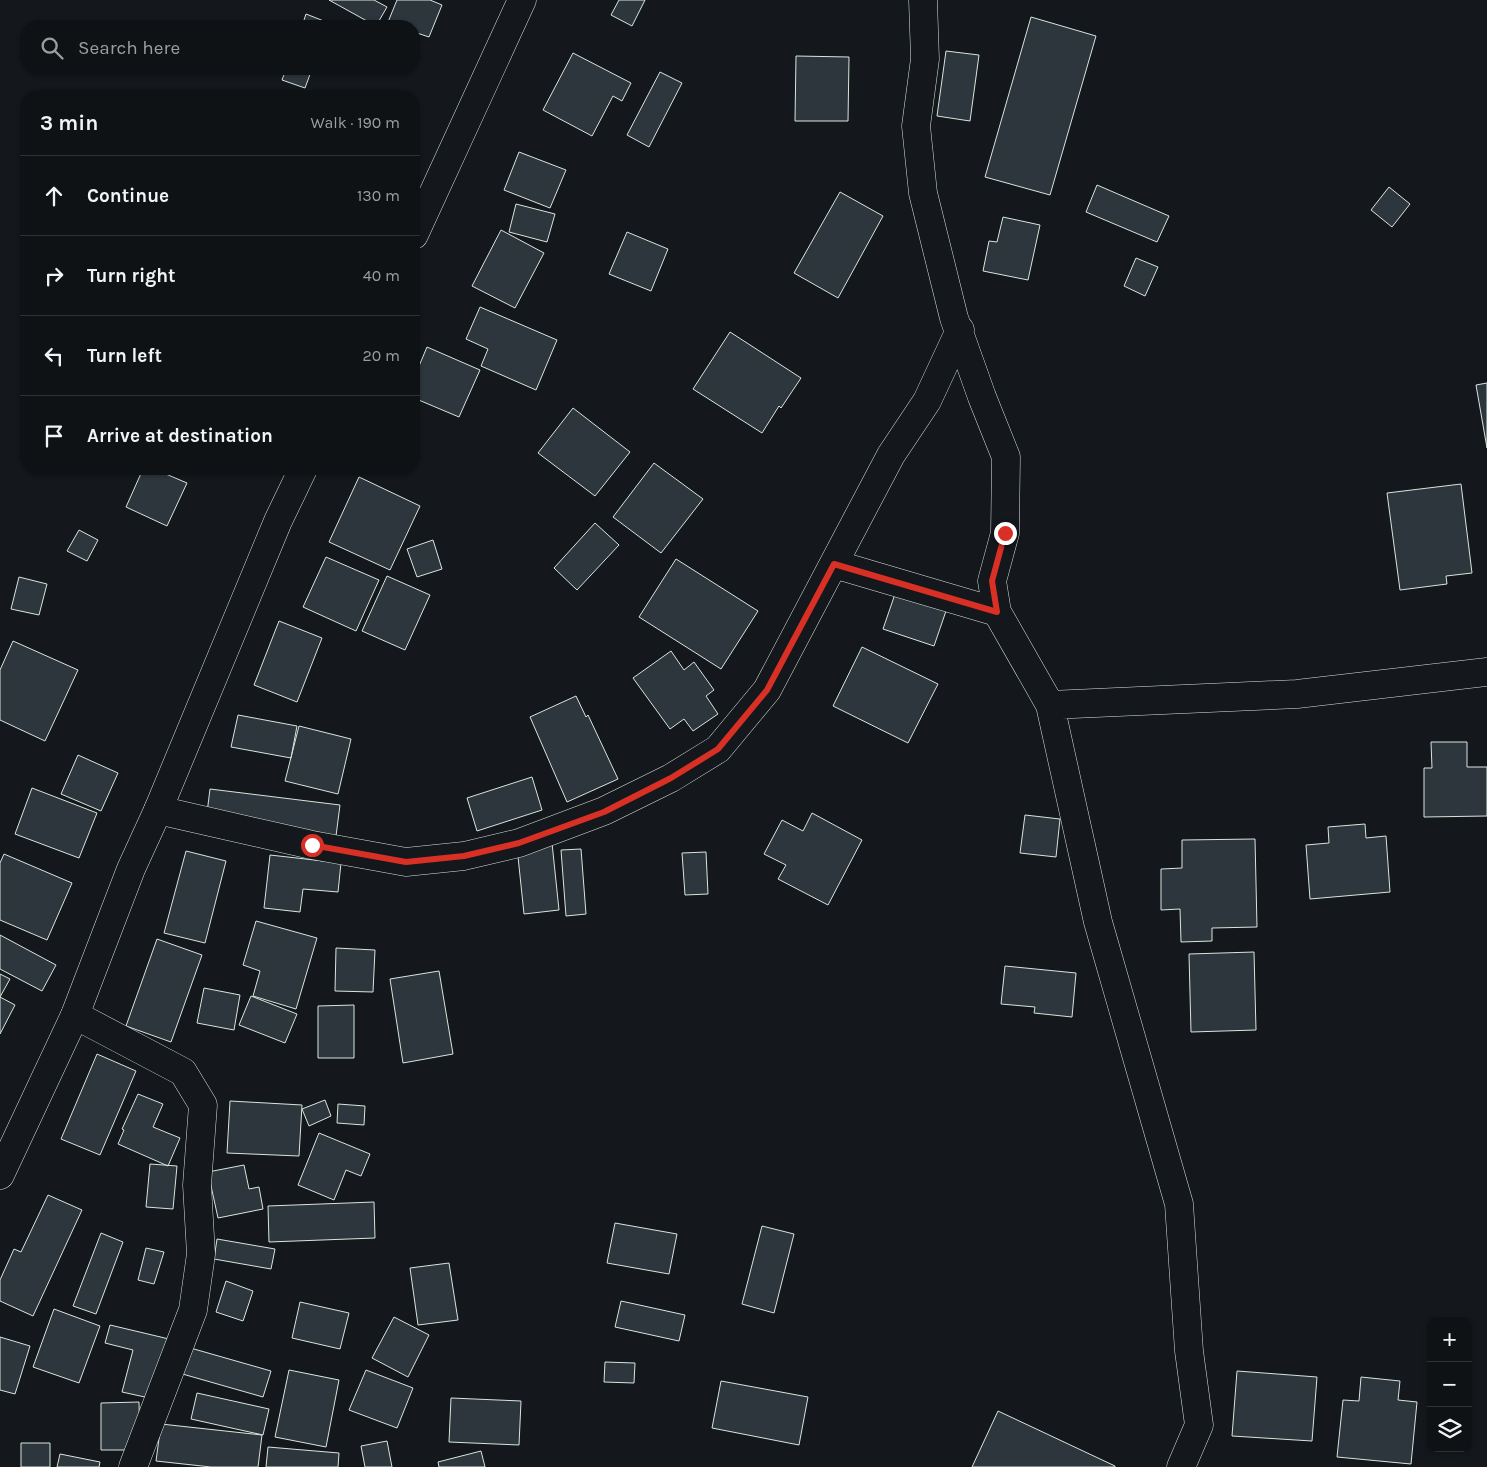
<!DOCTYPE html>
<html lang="en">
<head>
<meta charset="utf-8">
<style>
  :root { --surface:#0f1215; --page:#1d2022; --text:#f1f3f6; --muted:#9b9ea0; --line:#2f3234 }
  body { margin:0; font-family:Karla,sans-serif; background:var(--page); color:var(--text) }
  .controls { position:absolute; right:15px; bottom:15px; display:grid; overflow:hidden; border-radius:10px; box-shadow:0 1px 4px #0004 }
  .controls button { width:45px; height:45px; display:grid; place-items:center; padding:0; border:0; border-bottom:1px solid var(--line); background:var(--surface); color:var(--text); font:25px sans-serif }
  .stop { position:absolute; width:15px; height:15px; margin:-11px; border:4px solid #d93025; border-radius:50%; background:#fff }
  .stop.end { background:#d93025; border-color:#fff; box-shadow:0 1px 5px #0008 }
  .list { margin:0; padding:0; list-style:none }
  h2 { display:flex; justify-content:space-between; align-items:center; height:65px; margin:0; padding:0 20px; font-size:21px }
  h2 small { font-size:16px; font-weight:400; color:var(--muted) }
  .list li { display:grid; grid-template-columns:32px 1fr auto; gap:15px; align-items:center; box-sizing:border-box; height:80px; padding:0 20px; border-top:1px solid var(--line) }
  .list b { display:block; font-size:19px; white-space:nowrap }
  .list em { font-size:16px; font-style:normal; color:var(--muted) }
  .icon { flex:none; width:28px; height:28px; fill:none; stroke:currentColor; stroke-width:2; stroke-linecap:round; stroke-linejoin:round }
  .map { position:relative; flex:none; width:1487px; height:1467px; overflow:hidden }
  .search { position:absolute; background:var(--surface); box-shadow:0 1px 4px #0004; left:20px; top:20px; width:400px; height:55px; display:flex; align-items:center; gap:12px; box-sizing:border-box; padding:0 18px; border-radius:20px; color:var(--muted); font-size:19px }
  .panel { position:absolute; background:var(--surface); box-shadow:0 1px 4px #0004; left:20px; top:90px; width:400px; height:385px; border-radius:20px }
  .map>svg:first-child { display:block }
  .building { fill:#2c363c; stroke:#d8e6dc }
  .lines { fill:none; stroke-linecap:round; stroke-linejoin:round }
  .minor-casing { stroke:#d8e6dc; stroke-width:29 }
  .tertiary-casing { stroke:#d8e6dc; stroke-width:29 }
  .minor { stroke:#14181c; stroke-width:28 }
  .tertiary { stroke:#14181c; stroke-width:28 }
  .route { stroke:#d93025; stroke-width:6 }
</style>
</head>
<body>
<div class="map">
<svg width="1487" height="1467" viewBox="0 0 1487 1467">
  <rect width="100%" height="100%" fill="#14181c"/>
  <path class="building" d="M 329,0 L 374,0 L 387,7 L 376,26 Z
    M 397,0 L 430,0 L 442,5 L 429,37 L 414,32 L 414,26 L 399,26 L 388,22 Z
    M 619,0 L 645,0 L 632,26 L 611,15 Z
    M 306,14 L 329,23 L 328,26 L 302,26 Z
    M 1031,17 L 1096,36 L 1050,195 L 985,177 Z
    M 946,51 L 979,55 L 970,121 L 937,116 Z
    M 573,53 L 631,83 L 622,101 L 613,96 L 592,136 L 543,110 Z
    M 796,56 L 849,57 L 848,121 L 795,121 Z
    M 286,69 L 312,69 L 305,88 L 282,80 Z
    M 660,72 L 682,83 L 649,147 L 627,135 Z
    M 519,152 L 566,170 L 550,208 L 504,190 Z
    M 1097,185 L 1169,216 L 1157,242 L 1086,212 Z
    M 1389,187 L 1410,204 L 1392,227 L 1371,210 Z
    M 840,192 L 883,216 L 838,298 L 794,273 Z
    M 516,204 L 555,214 L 547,242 L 509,232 Z
    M 1003,217 L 1040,225 L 1028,280 L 983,271 L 989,241 L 997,242 Z
    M 501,230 L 544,253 L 515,308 L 472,286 Z
    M 627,232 L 668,249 L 651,291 L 609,274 Z
    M 1136,258 L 1158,267 L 1145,296 L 1124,286 Z
    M 480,307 L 557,340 L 536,390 L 481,366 L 488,349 L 466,339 Z
    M 730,332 L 801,378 L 781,408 L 779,406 L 762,433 L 693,389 Z
    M 427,347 L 480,370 L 459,417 L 414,398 L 414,378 Z
    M 1487,383 L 1487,448 L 1476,385 Z
    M 573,408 L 630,452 L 595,496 L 538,453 Z
    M 654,463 L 703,499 L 661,553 L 613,517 Z
    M 143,469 L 154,469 L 187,483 L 167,526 L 126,507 Z
    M 359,477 L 420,506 L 390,570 L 329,542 Z
    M 1461,484 L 1472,573 L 1446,576 L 1447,584 L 1400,590 L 1387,493 Z
    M 595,523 L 619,545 L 577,590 L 554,568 Z
    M 79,530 L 98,540 L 87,561 L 67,551 Z
    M 433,540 L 442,569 L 417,577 L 407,549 Z
    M 326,557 L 379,580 L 356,631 L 303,607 Z
    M 676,559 L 758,611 L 721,669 L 639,617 Z
    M 387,576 L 430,595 L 405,650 L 362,631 Z
    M 19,577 L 47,584 L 39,615 L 11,609 Z
    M 895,594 L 946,611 L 934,646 L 883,629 Z
    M 279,621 L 322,638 L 297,702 L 254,685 Z
    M 13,641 L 78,670 L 45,741 L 0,720 L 0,670 Z
    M 862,647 L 938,684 L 908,743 L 833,706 Z
    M 671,651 L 684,670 L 694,662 L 714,690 L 706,696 L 718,714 L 693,731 L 684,719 L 670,729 L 633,678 Z
    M 576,696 L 586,717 L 588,715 L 618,779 L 567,802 L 530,717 Z
    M 238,715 L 297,726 L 291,758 L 231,747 Z
    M 299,726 L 351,739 L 338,794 L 285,781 Z
    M 1431,742 L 1467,742 L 1467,767 L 1487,767 L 1487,816 L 1424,817 L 1424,768 L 1432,768 Z
    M 78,755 L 118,773 L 101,811 L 61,794 Z
    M 532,777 L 542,810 L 477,831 L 467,798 Z
    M 32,788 L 97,813 L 79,858 L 15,834 Z
    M 210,789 L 340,805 L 336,836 L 206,821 Z
    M 812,813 L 862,840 L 828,905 L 778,879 L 786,865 L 764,854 L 782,820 L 803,831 Z
    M 1025,815 L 1060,819 L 1056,857 L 1020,853 Z
    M 1365,824 L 1366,838 L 1386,836 L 1390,892 L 1310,899 L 1306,845 L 1329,843 L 1328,827 Z
    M 1255,839 L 1257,927 L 1212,928 L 1212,941 L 1181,942 L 1180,909 L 1161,910 L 1161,869 L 1182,868 L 1182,840 Z
    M 552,843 L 559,910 L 524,914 L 517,847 Z
    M 581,849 L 586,914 L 566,916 L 561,850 Z
    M 186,851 L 226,861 L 205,943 L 164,933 Z
    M 706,852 L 708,894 L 685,895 L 682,853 Z
    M 4,854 L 72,883 L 47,940 L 0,920 L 0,863 Z
    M 270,855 L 341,863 L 338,892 L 303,889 L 300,912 L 264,908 Z
    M 256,921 L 317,938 L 296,1009 L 253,996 L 260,971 L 243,965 Z
    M 0,935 L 56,965 L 42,991 L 0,969 Z
    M 157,939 L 202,955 L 171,1042 L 126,1026 Z
    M 336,948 L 375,950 L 373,992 L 335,991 Z
    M 1254,952 L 1256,1030 L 1191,1032 L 1189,954 Z
    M 1005,966 L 1076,973 L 1072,1017 L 1034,1013 L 1035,1007 L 1001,1004 Z
    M 439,971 L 453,1054 L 403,1063 L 390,979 Z
    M 0,974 L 10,979 L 0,997 L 15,1005 L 0,1034 Z
    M 204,988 L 240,995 L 234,1030 L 197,1023 Z
    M 251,996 L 297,1014 L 285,1043 L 239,1025 Z
    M 354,1005 L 354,1058 L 318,1058 L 318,1006 Z
    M 97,1054 L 136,1071 L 100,1155 L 61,1139 Z
    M 138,1094 L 163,1104 L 153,1127 L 180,1138 L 168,1166 L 118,1144 L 124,1130 L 122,1129 Z
    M 325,1100 L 331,1116 L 309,1126 L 302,1109 Z
    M 230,1101 L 302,1105 L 299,1156 L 227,1153 Z
    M 338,1104 L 365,1106 L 364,1125 L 337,1123 Z
    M 319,1133 L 370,1154 L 361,1176 L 346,1170 L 334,1200 L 298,1185 Z
    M 150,1164 L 177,1166 L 173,1209 L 146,1207 Z
    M 244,1165 L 249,1189 L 259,1187 L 263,1209 L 218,1218 L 208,1172 Z
    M 48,1195 L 82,1210 L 33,1316 L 0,1301 L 0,1280 L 14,1249 L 21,1252 Z
    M 374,1202 L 375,1238 L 269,1242 L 268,1206 Z
    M 615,1223 L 677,1234 L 669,1274 L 607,1263 Z
    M 762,1226 L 794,1234 L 774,1313 L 742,1304 Z
    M 101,1233 L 123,1242 L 96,1314 L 73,1306 Z
    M 217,1239 L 275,1249 L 271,1269 L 214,1259 Z
    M 146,1248 L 164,1252 L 154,1284 L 138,1280 Z
    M 449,1263 L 458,1320 L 418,1325 L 410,1268 Z
    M 226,1281 L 253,1291 L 243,1321 L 216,1312 Z
    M 621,1301 L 685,1315 L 679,1341 L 615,1327 Z
    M 300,1302 L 349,1313 L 340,1349 L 292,1338 Z
    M 54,1309 L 100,1326 L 79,1383 L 33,1367 Z
    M 394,1317 L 429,1335 L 408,1377 L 372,1358 Z
    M 110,1325 L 169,1339 L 154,1399 L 122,1392 L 133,1350 L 105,1343 Z
    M 0,1337 L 30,1346 L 15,1394 L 0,1390 Z
    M 187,1347 L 271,1371 L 263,1397 L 179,1373 Z
    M 605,1362 L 635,1363 L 634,1383 L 604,1382 Z
    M 289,1370 L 339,1380 L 326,1447 L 275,1437 Z
    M 366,1370 L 413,1388 L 397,1428 L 349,1410 Z
    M 1237,1371 L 1317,1377 L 1312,1441 L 1232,1436 Z
    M 1361,1377 L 1400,1381 L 1398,1400 L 1417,1402 L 1411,1464 L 1337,1457 L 1343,1400 L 1359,1401 Z
    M 721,1381 L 808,1397 L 799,1445 L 712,1428 Z
    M 197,1393 L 269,1409 L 263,1435 L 191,1419 Z
    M 451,1398 L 521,1401 L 519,1445 L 449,1442 Z
    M 139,1402 L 140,1450 L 101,1450 L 101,1403 Z
    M 998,1411 L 1115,1466 L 1115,1467 L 972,1467 Z
    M 161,1424 L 262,1435 L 258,1467 L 211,1467 L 156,1461 Z
    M 387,1441 L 392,1467 L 365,1467 L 361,1446 Z
    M 21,1443 L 50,1443 L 50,1467 L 21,1467 Z
    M 268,1447 L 339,1453 L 338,1467 L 266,1467 Z
    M 481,1451 L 485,1467 L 439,1467 L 438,1462 Z
    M 60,1454 L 100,1462 L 99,1467 L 57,1467 Z"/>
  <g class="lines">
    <g class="minor-casing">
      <path id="minor" d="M 923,0 L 925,59 L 916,126 L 923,193 L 954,318 L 982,397 L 1006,457 L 1005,533 L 992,581 L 997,612 L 1050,705 L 1098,922 L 1179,1204 L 1189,1351 L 1199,1425 L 1181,1467
        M 834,564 L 997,612
        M 1050,705 L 1297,694 L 1487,672
        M 158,810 L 312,845 L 406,862 L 464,856 L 519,843 L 604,811 L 671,778 L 718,749 L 767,690 L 891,455 L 927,401 L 960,330
        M 75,1015 L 183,1072 L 203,1105 L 197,1185 L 201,1254 L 193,1310 L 133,1467"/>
    </g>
    <g class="tertiary-casing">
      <path id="tertiary" d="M 414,235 L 522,0
        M 0,1175 L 75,1015 L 131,869 L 158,810 L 278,521 L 303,469"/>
    </g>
    <use href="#minor" class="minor"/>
    <use href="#tertiary" class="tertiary"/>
  </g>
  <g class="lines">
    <path class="route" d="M 312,845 L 406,862 L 464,856 L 519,843 L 604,812 L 671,778 L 718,749 L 767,690 L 834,564 L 997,612 L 992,581 L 1005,533"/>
  </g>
</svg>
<div class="controls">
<button>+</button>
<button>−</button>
<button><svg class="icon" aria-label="layers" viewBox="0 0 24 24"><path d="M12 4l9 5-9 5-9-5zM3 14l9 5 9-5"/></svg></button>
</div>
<div class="stop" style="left:312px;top:845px"></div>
<div class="stop end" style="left:1005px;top:533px"></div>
<div class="search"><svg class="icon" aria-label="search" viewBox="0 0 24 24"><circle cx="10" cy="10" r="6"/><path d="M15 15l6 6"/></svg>Search here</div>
<section class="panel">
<h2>3 min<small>Walk · 190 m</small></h2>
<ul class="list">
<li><svg class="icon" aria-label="ahead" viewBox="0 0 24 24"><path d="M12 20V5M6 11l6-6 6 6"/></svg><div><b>Continue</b></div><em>130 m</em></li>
<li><svg class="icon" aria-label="right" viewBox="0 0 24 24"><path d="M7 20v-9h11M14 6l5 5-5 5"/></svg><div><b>Turn right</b></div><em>40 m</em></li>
<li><svg class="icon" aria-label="left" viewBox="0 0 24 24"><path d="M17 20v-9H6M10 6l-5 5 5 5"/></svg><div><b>Turn left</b></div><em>20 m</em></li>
<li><svg class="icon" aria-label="arrive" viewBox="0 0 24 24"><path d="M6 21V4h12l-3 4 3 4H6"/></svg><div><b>Arrive at destination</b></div></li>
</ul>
</section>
</div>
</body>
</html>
